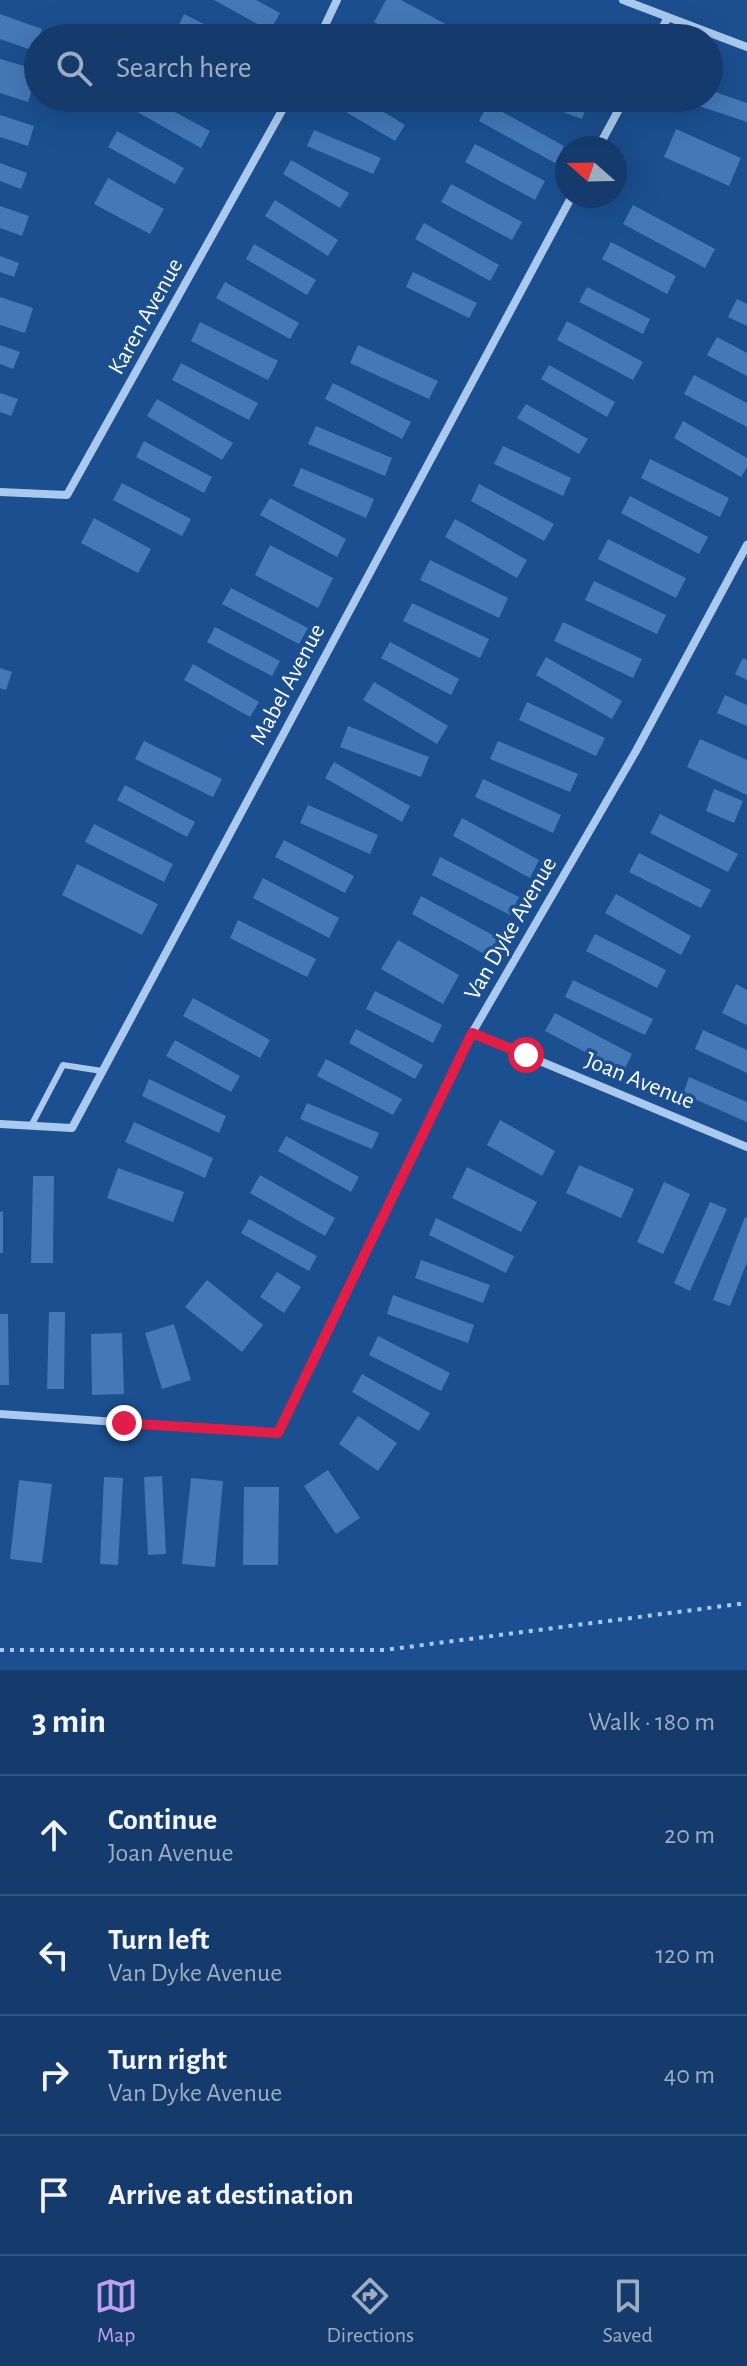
<!DOCTYPE html>
<html lang="en">
<head>
<meta charset="utf-8">
<style>
  :root { --surface:#143b6b; --page:#214673; --text:#f1f3f6; --muted:#9dadc1; --line:#33557e; --accent:#bca0f2 }
  body { margin:0; font-family:"Alegreya Sans",sans-serif; background:var(--page); color:var(--text) }
  .compass { position:absolute; left:555px; top:136px; width:72px; height:72px; border-radius:50%; background:var(--surface); box-shadow:0 8px 32px #0002; rotate:290deg }
  .stop { position:absolute; width:24px; height:24px; margin:-18px; border:6px solid #e11d48; border-radius:50%; background:#fff }
  .stop.end { background:#e11d48; border-color:#fff; box-shadow:0 2px 8px #0008 }
  .list { margin:0; padding:0; list-style:none }
  h2 { display:flex; justify-content:space-between; align-items:center; height:104px; margin:0; padding:0 32px; font-size:34px }
  h2 small { font-size:26px; font-weight:400; color:var(--muted) }
  .list li { display:grid; grid-template-columns:52px 1fr auto; gap:24px; align-items:center; box-sizing:border-box; height:120px; padding:0 32px; border-top:2px solid var(--line) }
  .list b { display:block; font-size:30px; white-space:nowrap }
  .list p { margin:0; font-size:26px; white-space:nowrap; color:var(--muted) }
  .list em { font-size:26px; font-style:normal; color:var(--muted) }
  .icon { flex:none; width:44px; height:44px; fill:none; stroke:currentColor; stroke-width:2; stroke-linecap:round; stroke-linejoin:round }
  .map { position:relative; flex:none; width:747px; height:1670px; overflow:hidden }
  .search { position:absolute; background:var(--surface); box-shadow:0 8px 32px #0002; left:24px; right:24px; top:24px; height:88px; display:flex; align-items:center; gap:20px; box-sizing:border-box; padding:0 28px; border-radius:44px; color:var(--muted); font-size:30px }
  .sheet { height:584px; background:var(--surface) }
  nav { display:flex; justify-content:space-around; align-items:center; box-sizing:border-box; height:112px; border-top:2px solid var(--line); background:var(--surface); font-size:22px; color:var(--muted) }
  nav a { display:grid; justify-items:center; gap:4px }
  nav .on { color:var(--accent) }
  .map>svg:first-child { display:block }
  .building { fill:#4478b7 }
  .lines { fill:none; stroke-linecap:round; stroke-linejoin:round }
  .path { stroke:#a9c9ee; stroke-width:4; stroke-dasharray:4 6; stroke-linecap:butt }
  .service { stroke:#a9c9ee; stroke-width:6 }
  .minor { stroke:#a9c9ee; stroke-width:8 }
  .route { stroke:#e11d48; stroke-width:10 }
  .labels { text-anchor:middle; stroke-width:7; stroke-linejoin:round; paint-order:stroke }
  .street-label { font-size:24px; fill:#fff; stroke:#1b4f8f }
</style>
</head>
<body>
<div class="map">
<svg width="747" height="1670" viewBox="0 0 747 1670">
  <rect width="100%" height="100%" fill="#1b4f8f"/>
  <path class="building" d="M 214,0 L 256,0 L 280,13 L 270,31 Z
    M 386,0 L 401,0 L 453,28 L 447,38 L 404,38 L 374,22 Z
    M 0,14 L 42,29 L 34,51 L 0,39 Z
    M 184,14 L 232,38 L 189,38 L 176,31 Z
    M 556,25 L 590,38 L 551,38 Z
    M 0,59 L 38,70 L 28,102 L 0,93 Z
    M 709,90 L 747,103 L 747,122 L 690,103 L 691,98 L 709,98 Z
    M 129,98 L 149,98 L 210,131 L 201,148 L 125,105 Z
    M 331,98 L 361,98 L 405,125 L 395,141 L 329,102 Z
    M 525,98 L 585,98 L 589,99 L 582,119 Z
    M 488,104 L 564,146 L 555,163 L 479,121 Z
    M 0,115 L 34,126 L 28,146 L 0,137 Z
    M 676,129 L 741,158 L 729,186 L 664,157 Z
    M 314,130 L 381,158 L 373,174 L 307,146 Z
    M 117,131 L 184,168 L 175,184 L 108,147 Z
    M 475,144 L 545,181 L 535,200 L 465,162 Z
    M 291,160 L 349,193 L 340,208 L 283,174 Z
    M 0,163 L 27,173 L 21,189 L 0,181 Z
    M 108,178 L 164,209 L 150,234 L 94,204 Z
    M 451,184 L 522,222 L 512,240 L 441,202 Z
    M 275,200 L 338,240 L 328,256 L 265,216 Z
    M 633,205 L 715,249 L 705,268 L 623,224 Z
    M 0,206 L 29,216 L 22,236 L 0,228 Z
    M 424,223 L 499,265 L 490,281 L 415,239 Z
    M 611,242 L 676,276 L 667,294 L 602,259 Z
    M 254,244 L 316,280 L 307,295 L 246,259 Z
    M 0,256 L 19,263 L 14,277 L 0,272 Z
    M 413,272 L 477,303 L 469,318 L 406,287 Z
    M 225,282 L 299,323 L 290,339 L 216,298 Z
    M 587,287 L 650,319 L 643,334 L 579,302 Z
    M 0,297 L 33,308 L 25,333 L 0,325 Z
    M 737,299 L 747,304 L 747,326 L 728,317 Z
    M 567,321 L 643,362 L 633,380 L 557,340 Z
    M 200,322 L 278,361 L 268,380 L 191,341 Z
    M 717,337 L 747,353 L 747,376 L 707,355 Z
    M 0,345 L 20,352 L 13,369 L 0,364 Z
    M 358,345 L 438,381 L 429,399 L 350,363 Z
    M 181,363 L 258,403 L 249,420 L 172,380 Z
    M 549,365 L 615,402 L 607,417 L 541,379 Z
    M 694,375 L 747,403 L 747,427 L 684,394 Z
    M 333,383 L 411,422 L 402,439 L 325,399 Z
    M 0,393 L 18,399 L 11,416 L 0,412 Z
    M 157,399 L 233,443 L 222,460 L 147,416 Z
    M 526,404 L 588,439 L 579,454 L 517,418 Z
    M 683,421 L 747,458 L 747,467 L 741,477 L 674,438 Z
    M 316,426 L 392,458 L 385,476 L 308,444 Z
    M 144,441 L 212,477 L 204,493 L 136,457 Z
    M 503,446 L 571,478 L 563,496 L 494,464 Z
    M 650,459 L 729,498 L 720,517 L 641,478 Z
    M 301,468 L 374,499 L 366,518 L 293,486 Z
    M 122,483 L 191,519 L 182,536 L 113,500 Z
    M 479,484 L 554,524 L 544,541 L 471,501 Z
    M 630,496 L 708,537 L 699,554 L 621,513 Z
    M 270,498 L 346,539 L 337,557 L 260,515 Z
    M 94,518 L 151,549 L 138,573 L 81,543 Z
    M 455,519 L 527,560 L 517,578 L 445,537 Z
    M 608,539 L 686,578 L 676,598 L 598,559 Z
    M 270,545 L 333,578 L 318,608 L 255,575 Z
    M 430,560 L 508,598 L 499,618 L 420,580 Z
    M 594,581 L 666,615 L 657,634 L 585,600 Z
    M 231,588 L 308,628 L 299,644 L 222,604 Z
    M 412,603 L 489,639 L 480,658 L 403,621 Z
    M 563,622 L 642,659 L 633,678 L 554,641 Z
    M 215,627 L 280,661 L 272,676 L 207,642 Z
    M 390,642 L 459,679 L 451,695 L 381,658 Z
    M 546,657 L 622,701 L 612,719 L 536,675 Z
    M 743,658 L 747,660 L 747,680 L 735,674 Z
    M 193,664 L 259,702 L 250,717 L 184,680 Z
    M 0,668 L 12,672 L 6,690 L 0,688 Z
    M 374,682 L 448,726 L 437,744 L 363,700 Z
    M 725,695 L 747,705 L 747,726 L 717,713 Z
    M 527,702 L 605,738 L 596,756 L 519,720 Z
    M 348,726 L 429,757 L 421,777 L 340,747 Z
    M 700,739 L 747,760 L 747,795 L 687,767 Z
    M 144,741 L 222,779 L 213,797 L 135,759 Z
    M 498,741 L 578,774 L 570,792 L 490,759 Z
    M 334,762 L 410,806 L 402,822 L 325,778 Z
    M 483,779 L 561,815 L 553,833 L 475,797 Z
    M 125,785 L 195,822 L 187,837 L 117,800 Z
    M 714,789 L 743,801 L 734,823 L 706,811 Z
    M 308,805 L 378,835 L 370,854 L 300,823 Z
    M 660,814 L 738,854 L 728,872 L 650,833 Z
    M 462,818 L 539,860 L 530,878 L 453,836 Z
    M 94,824 L 173,864 L 164,882 L 85,842 Z
    M 284,840 L 354,876 L 345,893 L 275,857 Z
    M 639,853 L 711,890 L 701,908 L 629,872 Z
    M 440,857 L 519,897 L 510,915 L 432,875 Z
    M 77,864 L 158,904 L 142,935 L 62,895 Z
    M 263,878 L 339,918 L 329,938 L 253,898 Z
    M 616,894 L 691,936 L 681,955 L 605,913 Z
    M 421,896 L 498,938 L 488,956 L 412,914 Z
    M 238,920 L 316,959 L 307,977 L 230,938 Z
    M 595,934 L 666,970 L 657,988 L 586,951 Z
    M 398,940 L 459,975 L 443,1004 L 381,969 Z
    M 573,980 L 653,1019 L 645,1035 L 565,997 Z
    M 736,984 L 747,990 L 747,1025 L 722,1013 Z
    M 375,991 L 442,1025 L 433,1043 L 366,1009 Z
    M 193,998 L 270,1040 L 260,1058 L 183,1016 Z
    M 555,1013 L 632,1054 L 623,1072 L 545,1031 Z
    M 356,1029 L 423,1065 L 415,1079 L 349,1043 Z
    M 703,1030 L 747,1050 L 747,1073 L 695,1049 Z
    M 175,1040 L 240,1076 L 231,1092 L 166,1056 Z
    M 326,1059 L 402,1099 L 393,1115 L 317,1076 Z
    M 689,1077 L 747,1102 L 747,1122 L 683,1094 Z
    M 149,1079 L 226,1116 L 219,1133 L 142,1096 Z
    M 307,1103 L 379,1133 L 372,1149 L 300,1119 Z
    M 500,1120 L 555,1151 L 542,1176 L 487,1145 Z
    M 134,1122 L 213,1158 L 205,1178 L 125,1142 Z
    M 286,1136 L 359,1177 L 351,1192 L 278,1151 Z
    M 579,1165 L 634,1189 L 621,1218 L 566,1193 Z
    M 467,1167 L 537,1202 L 521,1232 L 452,1198 Z
    M 118,1168 L 184,1192 L 173,1222 L 107,1198 Z
    M 260,1175 L 335,1218 L 325,1236 L 250,1193 Z
    M 33,1176 L 54,1176 L 53,1263 L 31,1263 Z
    M 664,1182 L 690,1194 L 663,1254 L 637,1242 Z
    M 710,1202 L 727,1209 L 690,1291 L 674,1283 Z
    M 3,1211 L 3,1253 L 0,1253 L 0,1212 Z
    M 745,1217 L 747,1218 L 747,1262 L 730,1306 L 713,1300 Z
    M 436,1218 L 514,1256 L 506,1273 L 429,1235 Z
    M 249,1219 L 317,1256 L 309,1271 L 241,1233 Z
    M 421,1260 L 490,1285 L 483,1303 L 415,1278 Z
    M 277,1272 L 301,1287 L 284,1313 L 260,1297 Z
    M 207,1280 L 263,1325 L 242,1352 L 185,1307 Z
    M 393,1295 L 474,1325 L 468,1343 L 387,1314 Z
    M 49,1312 L 65,1312 L 64,1389 L 47,1389 Z
    M 0,1314 L 8,1314 L 9,1385 L 0,1385 Z
    M 174,1324 L 191,1380 L 162,1389 L 145,1333 Z
    M 122,1333 L 124,1394 L 92,1395 L 91,1334 Z
    M 378,1336 L 450,1373 L 441,1391 L 369,1355 Z
    M 362,1374 L 430,1413 L 419,1431 L 352,1392 Z
    M 358,1416 L 397,1443 L 378,1471 L 339,1444 Z
    M 328,1470 L 360,1518 L 336,1534 L 304,1486 Z
    M 162,1476 L 166,1554 L 148,1555 L 144,1477 Z
    M 104,1477 L 123,1478 L 118,1565 L 100,1564 Z
    M 191,1478 L 223,1481 L 215,1567 L 182,1564 Z
    M 19,1480 L 52,1484 L 42,1563 L 10,1559 Z
    M 244,1487 L 279,1487 L 278,1565 L 243,1565 Z"/>
  <g class="lines">
    <path class="path" d="M 0,1650 L 384,1650 L 747,1603"/>
    <path class="service" d="M 31,1126 L 63,1065 L 102,1071"/>
    <path class="minor" d="M 623,0 L 747,47
      M 319,38 L 337,0
      M 657,38 L 668,17
      M 598,148 L 625,98
      M 0,492 L 67,495 L 289,98
      M 472,1033 L 747,1147
      M 0,1124 L 72,1128 L 572,196
      M 0,1414 L 278,1433 L 472,1033 L 636,751 L 747,545"/>
  </g>
  <g class="lines">
    <path class="route" d="M 124,1423 L 278,1433 L 472,1033 L 526,1055"/>
  </g>
  <g class="labels">
    <g class="street-label">
      <text transform="translate(145 316) rotate(-61)" y="8">Karen Avenue</text>
      <text transform="translate(287 684) rotate(-62)" y="8">Mabel Avenue</text>
      <text transform="translate(510 928) rotate(-60)" y="8">Van Dyke Avenue</text>
      <text transform="translate(640 1080) rotate(22)" y="8">Joan Avenue</text>
    </g>
  </g>
</svg>
<svg class="compass" viewBox="-18 -18 36 36"><path d="M0-13l5 13h-10z" fill="#e53935"/><path d="M0 13l5-13h-10z" fill="#9dadc1"/></svg>
<div class="stop" style="left:526px;top:1055px"></div>
<div class="stop end" style="left:124px;top:1423px"></div>
<div class="search"><svg class="icon" aria-label="search" viewBox="0 0 24 24"><circle cx="10" cy="10" r="6"/><path d="M15 15l6 6"/></svg>Search here</div>
</div>
<section class="sheet">
<h2>3 min<small>Walk · 180 m</small></h2>
<ul class="list">
<li><svg class="icon" aria-label="ahead" viewBox="0 0 24 24"><path d="M12 20V5M6 11l6-6 6 6"/></svg><div><b>Continue</b><p>Joan Avenue</p></div><em>20 m</em></li>
<li><svg class="icon" aria-label="left" viewBox="0 0 24 24"><path d="M17 20v-9H6M10 6l-5 5 5 5"/></svg><div><b>Turn left</b><p>Van Dyke Avenue</p></div><em>120 m</em></li>
<li><svg class="icon" aria-label="right" viewBox="0 0 24 24"><path d="M7 20v-9h11M14 6l5 5-5 5"/></svg><div><b>Turn right</b><p>Van Dyke Avenue</p></div><em>40 m</em></li>
<li><svg class="icon" aria-label="arrive" viewBox="0 0 24 24"><path d="M6 21V4h12l-3 4 3 4H6"/></svg><div><b>Arrive at destination</b></div></li>
</ul>
</section>
<nav>
<a class="on"><svg class="icon" aria-label="map" viewBox="0 0 24 24"><path d="M3 6l6-2 6 2 6-2v14l-6 2-6-2-6 2zM9 4v14M15 6v14"/></svg>Map</a>
<a><svg class="icon" aria-label="directions" viewBox="0 0 24 24"><path d="M12 3l9 9-9 9-9-9zM9 14v-3h6M13 9l2 2-2 2"/></svg>Directions</a>
<a><svg class="icon" aria-label="saved" viewBox="0 0 24 24"><path d="M7 4h10v16l-5-4-5 4z"/></svg>Saved</a>
</nav>
</body>
</html>
